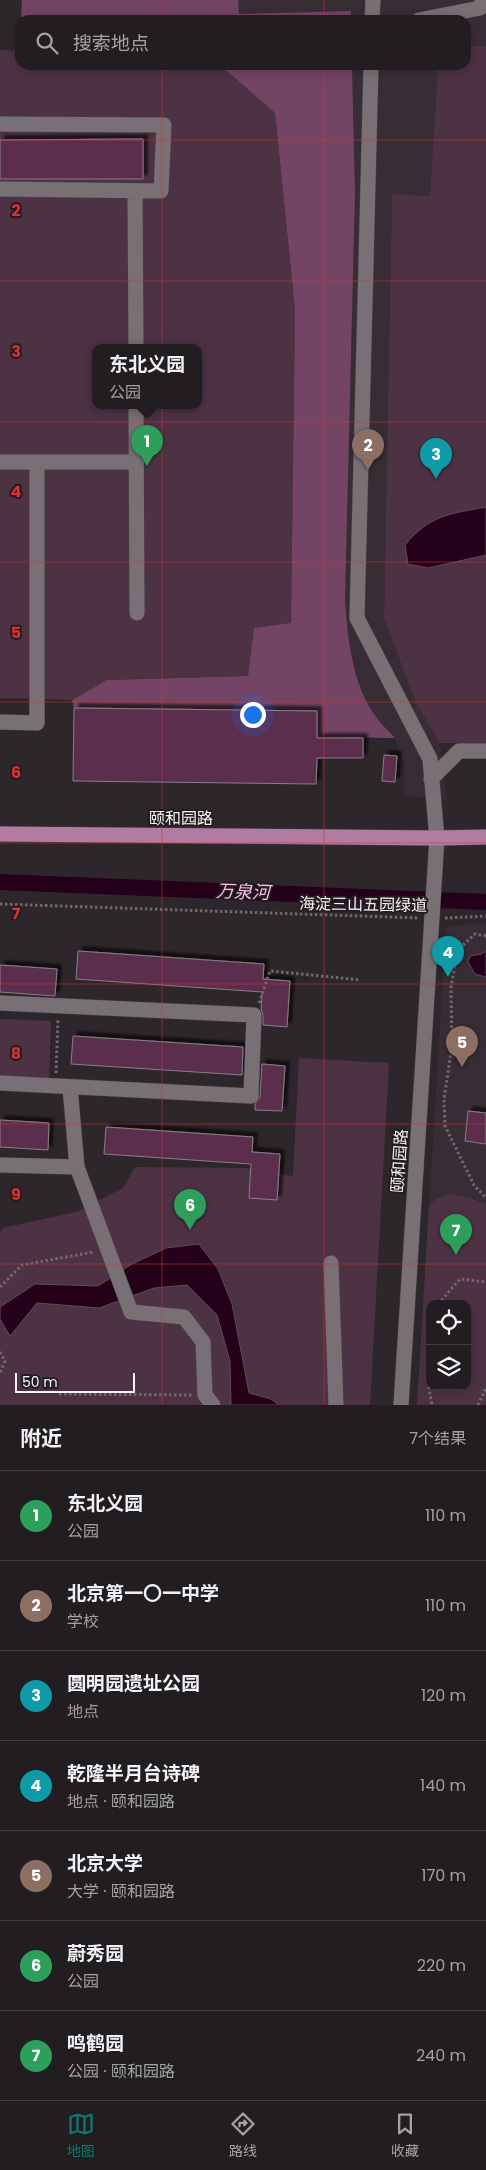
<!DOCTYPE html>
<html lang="zh">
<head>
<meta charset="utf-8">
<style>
  :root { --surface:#221d20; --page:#2a2629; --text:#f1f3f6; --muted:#a2a2a5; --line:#3f3b3e; --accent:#0f766e }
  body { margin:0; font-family:Poppins,"Noto Sans SC",sans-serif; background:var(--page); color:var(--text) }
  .controls { position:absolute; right:15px; bottom:15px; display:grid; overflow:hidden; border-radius:10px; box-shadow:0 2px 12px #0003 }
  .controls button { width:45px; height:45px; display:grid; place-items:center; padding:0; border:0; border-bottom:1px solid var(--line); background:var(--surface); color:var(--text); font:25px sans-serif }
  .scale { position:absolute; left:15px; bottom:12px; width:120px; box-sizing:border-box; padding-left:5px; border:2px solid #f6f1f4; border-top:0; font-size:14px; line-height:18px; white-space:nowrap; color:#f6f1f4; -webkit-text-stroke:4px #231d21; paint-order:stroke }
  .you { position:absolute; left:252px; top:714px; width:18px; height:18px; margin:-12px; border:4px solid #fff; border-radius:50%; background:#1a73e8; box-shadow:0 0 0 8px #1a73e833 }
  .badge { display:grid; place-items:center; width:32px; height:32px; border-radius:50%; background:var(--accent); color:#fff; font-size:16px; font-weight:700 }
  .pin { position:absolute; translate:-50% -41px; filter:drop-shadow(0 1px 2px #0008) }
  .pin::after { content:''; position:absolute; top:26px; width:18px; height:15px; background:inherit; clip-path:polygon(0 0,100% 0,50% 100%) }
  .popup { position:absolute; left:92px; top:344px; width:110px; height:65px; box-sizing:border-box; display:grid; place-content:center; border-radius:10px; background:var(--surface); filter:drop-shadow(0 1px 4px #0005); font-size:16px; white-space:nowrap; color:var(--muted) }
  .popup b { font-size:19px; color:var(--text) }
  .popup::after { content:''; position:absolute; left:50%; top:100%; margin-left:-10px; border:10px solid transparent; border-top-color:var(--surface) }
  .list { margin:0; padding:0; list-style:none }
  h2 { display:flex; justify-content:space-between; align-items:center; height:65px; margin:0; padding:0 20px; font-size:21px }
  h2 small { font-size:16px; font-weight:400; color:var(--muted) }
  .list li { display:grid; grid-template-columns:32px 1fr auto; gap:15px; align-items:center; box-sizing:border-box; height:90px; padding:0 20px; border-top:1px solid var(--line) }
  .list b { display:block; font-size:19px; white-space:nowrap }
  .list p { margin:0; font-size:16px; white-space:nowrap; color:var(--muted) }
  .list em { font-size:16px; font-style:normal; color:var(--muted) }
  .icon { flex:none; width:28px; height:28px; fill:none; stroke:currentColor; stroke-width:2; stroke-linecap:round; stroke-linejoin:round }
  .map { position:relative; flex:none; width:486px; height:1405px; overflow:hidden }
  .search { position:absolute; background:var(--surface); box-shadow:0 2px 12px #0003; left:15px; right:15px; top:15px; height:55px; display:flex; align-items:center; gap:12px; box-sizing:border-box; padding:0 18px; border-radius:15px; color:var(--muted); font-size:19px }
  .sheet { height:695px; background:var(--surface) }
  nav { display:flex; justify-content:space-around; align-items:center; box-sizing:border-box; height:70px; border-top:1px solid var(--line); background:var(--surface); font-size:14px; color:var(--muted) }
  nav a { display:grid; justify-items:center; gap:2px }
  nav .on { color:var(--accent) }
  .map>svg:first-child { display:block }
  .built { fill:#392d35; fill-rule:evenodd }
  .green { fill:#4d3244; fill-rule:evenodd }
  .forest { fill:#734464 }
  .water { fill:#24001b; stroke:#63485c }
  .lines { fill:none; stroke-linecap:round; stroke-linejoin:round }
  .canal { stroke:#24001b; stroke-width:16 }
  .building { fill:#5c2f4e; stroke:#877f84; filter:url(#shadow) }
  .minor-casing { stroke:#464244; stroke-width:16 }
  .major-casing { stroke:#464244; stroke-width:16 }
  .path { stroke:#6f696d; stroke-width:3; stroke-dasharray:2.5 2.5; stroke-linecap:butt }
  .minor { stroke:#787075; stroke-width:15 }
  .major { stroke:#b27ba1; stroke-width:15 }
  .grid { fill:none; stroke:#d83232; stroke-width:1; stroke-opacity:0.55 }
  .labels { text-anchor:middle; stroke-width:4; stroke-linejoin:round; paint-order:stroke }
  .street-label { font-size:16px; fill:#f6f1f4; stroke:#231d21 }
  .water-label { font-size:18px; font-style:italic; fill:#fbbee6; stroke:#231d21 }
  .grid-label { font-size:16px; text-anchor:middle; font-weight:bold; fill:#d83232; stroke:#231d21; stroke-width:4; stroke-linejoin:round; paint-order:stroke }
</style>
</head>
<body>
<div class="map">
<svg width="486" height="1405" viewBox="0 0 486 1405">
  <defs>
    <filter id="shadow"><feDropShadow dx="4.5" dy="-4.5" stdDeviation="1" flood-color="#0009"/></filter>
  </defs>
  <rect width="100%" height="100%" fill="#2d272b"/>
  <path class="built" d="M 238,0 L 486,0 L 486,46 L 466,46 L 466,20 L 351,20 L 351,11 L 238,14 Z
    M 352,65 L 438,65 L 430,196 L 392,194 L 384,619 L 417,705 L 440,743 L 446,799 L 404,796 L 405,763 L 395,738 L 374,714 L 362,690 L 352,662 L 348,640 L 345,601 L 355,194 Z
    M 486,923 L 486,1405 L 417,1405 L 446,927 ZM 430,1304 L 467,1304 L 467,1386 L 430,1386 Z"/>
  <path class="green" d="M 466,46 L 486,46 L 486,743 L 440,743 L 417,705 L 384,619 L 392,194 L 430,196 L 438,65 L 466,65 Z
    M 0,50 L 20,51 L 20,65 L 220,65 L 275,113 L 295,309 L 291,624 L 254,628 L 248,676 L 107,680 L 72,700 L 0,698 ZM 96,347 L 198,347 L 198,405 L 96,405 Z
    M 0,1019 L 51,1021 L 49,1080 L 0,1077 Z
    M 299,1058 L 389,1063 L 370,1405 L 0,1405 L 0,1233 L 3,1228 L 76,1212 L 123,1188 L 135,1167 L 244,1168 L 293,1176 Z
    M 449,1194 L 469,1198 L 486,1204 L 486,1405 L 417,1405 L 429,1206 L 437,1198 ZM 430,1304 L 467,1304 L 467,1386 L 430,1386 Z"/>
  <path class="forest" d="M 22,0 L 238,0 L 239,14 L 351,11 L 351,20 L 98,20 L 21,17 Z
    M 220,65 L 352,65 L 355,194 L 345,601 C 348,640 352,681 374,714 C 380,723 388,730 395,738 L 317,737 L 317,711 L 74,708 L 72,700 L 107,680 L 248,676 L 254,628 L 291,623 L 295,309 L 275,113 Z"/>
  <path class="water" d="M 486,507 L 486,555 L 428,568 L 408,564 L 405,545 C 430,515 449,514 486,507 Z
    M 486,951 L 486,977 L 475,974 L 468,962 L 470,956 L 481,954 Z
    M 199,1244 L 218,1269 L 232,1304 L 249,1393 L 271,1399 L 279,1405 L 231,1405 L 230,1361 L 217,1315 L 187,1285 L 154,1288 L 99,1308 L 37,1303 L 10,1336 L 0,1319 L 0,1307 L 35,1284 L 98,1286 L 132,1264 L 166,1248 Z"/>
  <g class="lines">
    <path class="canal" d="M 0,882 L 486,902"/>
  </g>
  <path class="building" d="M 143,139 L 143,179 L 0,179 L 0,140 Z
    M 74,708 L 317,711 L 317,738 L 363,738 L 363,758 L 317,758 L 316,784 L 73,781 Z
    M 384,755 L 397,756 L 395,782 L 382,781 Z
    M 78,951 L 264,964 L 263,979 L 290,981 L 287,1027 L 263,1025 L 263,1015 L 261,1009 L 262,992 L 76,979 Z
    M 0,965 L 57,969 L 55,996 L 0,992 Z
    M 73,1036 L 243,1047 L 242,1075 L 71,1064 Z
    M 262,1064 L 285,1066 L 282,1111 L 255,1110 L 255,1104 L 260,1097 Z
    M 468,1111 L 486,1113 L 486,1144 L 465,1141 Z
    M 0,1120 L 49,1123 L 48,1150 L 0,1147 Z
    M 106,1127 L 253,1137 L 252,1152 L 280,1154 L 277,1200 L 249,1198 L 251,1164 L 104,1154 Z"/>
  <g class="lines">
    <g class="minor-casing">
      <path id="minor" d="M 372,20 L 373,0
        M 419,20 L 480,8 L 483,0
        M 371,65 L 357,618 L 430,759 L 437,838 L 401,1405
        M 0,124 L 164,125 L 161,191 L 0,189
        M 135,191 L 136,347
        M 136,405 L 137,613
        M 0,462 L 137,462
        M 0,722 L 37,723 L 37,462
        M 431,779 L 459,751 L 486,751
        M 0,1003 L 254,1015 L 251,1096 L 0,1083
        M 70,1087 L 77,1167 L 131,1312 L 184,1317 L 203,1342 L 205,1395 L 213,1405
        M 0,1165 L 77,1167
        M 331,1263 L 336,1405"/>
    </g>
    <g class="major-casing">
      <path id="major" d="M 0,834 L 437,838 L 486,837"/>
    </g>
    <path class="path" d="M 0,904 L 419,918
      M 445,918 L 486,916
      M 486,936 L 475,934 L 462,946 L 455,965 L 451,987 L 452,1046 L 444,1099 L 445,1126 L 474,1185 L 486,1198
      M 259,1003 L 270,971 L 360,980
      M 56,1073 L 58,1019
      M 0,1287 L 22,1265 L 94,1252
      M 438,1304 L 460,1279 L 486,1282
      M 430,1327 L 427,1378 L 432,1405
      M 0,1352 L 5,1361 L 0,1373
      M 59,1394 L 192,1395
      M 478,1405 L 486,1388"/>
    <use href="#minor" class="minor"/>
    <use href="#major" class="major"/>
  </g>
  <path class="grid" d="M 162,0 L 162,20M 324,0 L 324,20M 162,65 L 162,1405M 324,65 L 324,1405M 0,140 L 486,140M 0,281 L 486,281M 0,422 L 486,422M 0,562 L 486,562M 0,702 L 486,702M 0,843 L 486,843M 0,984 L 486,984M 0,1124 L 486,1124M 0,1264 L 486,1264"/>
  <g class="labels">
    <g class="street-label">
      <text x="181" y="824">颐和园路</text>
      <text transform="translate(363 904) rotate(1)" y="6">海淀三山五园绿道</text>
      <text transform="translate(399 1161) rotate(-86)" y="6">颐和园路</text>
    </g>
    <g class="water-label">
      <text transform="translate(243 892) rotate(2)" y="6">万泉河</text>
    </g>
  </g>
  <g class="grid-label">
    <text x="16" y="216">2</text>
    <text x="16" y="357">3</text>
    <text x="16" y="497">4</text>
    <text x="16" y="638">5</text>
    <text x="16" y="778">6</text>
    <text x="16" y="919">7</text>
    <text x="16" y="1059">8</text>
    <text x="16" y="1200">9</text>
  </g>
</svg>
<div class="controls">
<button><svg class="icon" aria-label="locate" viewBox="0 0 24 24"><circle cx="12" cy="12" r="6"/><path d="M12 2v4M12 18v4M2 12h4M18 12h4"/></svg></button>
<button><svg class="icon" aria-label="layers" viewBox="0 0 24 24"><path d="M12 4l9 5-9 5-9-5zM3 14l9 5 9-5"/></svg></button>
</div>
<div class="scale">50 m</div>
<div class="you"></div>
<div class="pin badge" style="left:147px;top:466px;background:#2e9e5b">1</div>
<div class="popup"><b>东北义园</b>公园</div>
<div class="pin badge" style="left:368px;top:470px;background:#8d6e63">2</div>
<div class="pin badge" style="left:436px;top:479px;background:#0f9aa8">3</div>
<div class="pin badge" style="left:448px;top:977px;background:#0f9aa8">4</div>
<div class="pin badge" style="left:462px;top:1067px;background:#8d6e63">5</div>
<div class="pin badge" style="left:190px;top:1230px;background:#2e9e5b">6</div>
<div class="pin badge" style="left:456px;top:1255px;background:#2e9e5b">7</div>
<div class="search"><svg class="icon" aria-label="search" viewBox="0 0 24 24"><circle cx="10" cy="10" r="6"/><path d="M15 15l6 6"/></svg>搜索地点</div>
</div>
<section class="sheet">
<h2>附近<small>7个结果</small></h2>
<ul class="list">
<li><span class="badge" style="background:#2e9e5b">1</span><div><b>东北义园</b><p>公园</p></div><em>110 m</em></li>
<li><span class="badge" style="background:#8d6e63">2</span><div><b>北京第一〇一中学</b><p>学校</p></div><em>110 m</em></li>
<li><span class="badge" style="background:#0f9aa8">3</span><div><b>圆明园遗址公园</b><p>地点</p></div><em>120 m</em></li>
<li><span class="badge" style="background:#0f9aa8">4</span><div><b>乾隆半月台诗碑</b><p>地点 · 颐和园路</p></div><em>140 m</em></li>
<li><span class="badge" style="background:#8d6e63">5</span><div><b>北京大学</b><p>大学 · 颐和园路</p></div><em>170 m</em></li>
<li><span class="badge" style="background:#2e9e5b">6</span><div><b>蔚秀园</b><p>公园</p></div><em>220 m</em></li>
<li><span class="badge" style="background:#2e9e5b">7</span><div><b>鸣鹤园</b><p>公园 · 颐和园路</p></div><em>240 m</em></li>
</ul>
</section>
<nav>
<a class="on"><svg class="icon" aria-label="map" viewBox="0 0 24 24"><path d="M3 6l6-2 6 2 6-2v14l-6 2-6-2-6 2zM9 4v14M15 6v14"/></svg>地图</a>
<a><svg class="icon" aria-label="directions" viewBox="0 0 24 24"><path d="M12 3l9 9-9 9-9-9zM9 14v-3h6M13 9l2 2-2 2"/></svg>路线</a>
<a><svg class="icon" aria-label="saved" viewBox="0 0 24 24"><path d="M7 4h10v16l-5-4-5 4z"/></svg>收藏</a>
</nav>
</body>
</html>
